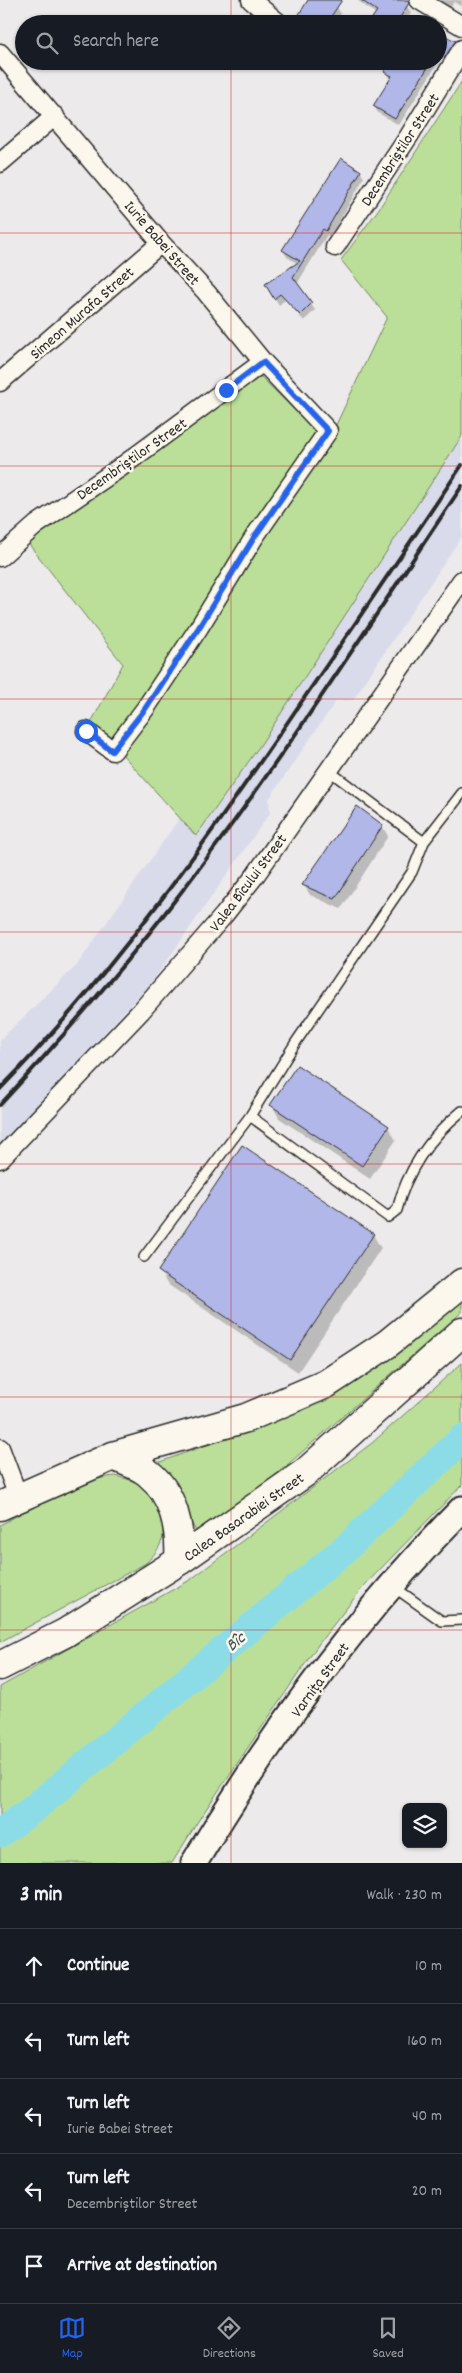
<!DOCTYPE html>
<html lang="en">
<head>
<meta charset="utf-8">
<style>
  :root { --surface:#171b24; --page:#242831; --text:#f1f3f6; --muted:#9ea1a6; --line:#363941; --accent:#2563eb }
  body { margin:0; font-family:Dekko,sans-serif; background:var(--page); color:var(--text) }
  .controls { position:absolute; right:15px; bottom:15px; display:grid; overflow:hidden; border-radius:8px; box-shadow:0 1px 4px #0004 }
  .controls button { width:45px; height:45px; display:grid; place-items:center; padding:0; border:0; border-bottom:1px solid var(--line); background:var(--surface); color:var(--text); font:25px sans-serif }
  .stop { position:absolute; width:15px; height:15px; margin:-11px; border:4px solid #2563eb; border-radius:50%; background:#fff }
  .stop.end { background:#2563eb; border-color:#fff; box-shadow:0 1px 5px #0008 }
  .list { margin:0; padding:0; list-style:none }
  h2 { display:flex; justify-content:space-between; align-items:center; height:65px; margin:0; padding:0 20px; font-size:21px }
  h2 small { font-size:16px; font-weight:400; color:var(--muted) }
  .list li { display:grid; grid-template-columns:32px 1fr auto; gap:15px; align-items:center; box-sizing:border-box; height:75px; padding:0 20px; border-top:1px solid var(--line) }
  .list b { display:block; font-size:19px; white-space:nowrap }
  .list p { margin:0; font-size:16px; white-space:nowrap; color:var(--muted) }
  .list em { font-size:16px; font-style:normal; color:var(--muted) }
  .icon { flex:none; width:28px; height:28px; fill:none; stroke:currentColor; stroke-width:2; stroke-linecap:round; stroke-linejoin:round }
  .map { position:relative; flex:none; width:462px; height:1863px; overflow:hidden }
  .search { position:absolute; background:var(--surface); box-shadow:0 1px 4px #0004; left:15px; right:15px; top:15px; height:55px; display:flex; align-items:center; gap:12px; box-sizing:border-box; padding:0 18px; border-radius:28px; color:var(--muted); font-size:19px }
  .sheet { height:440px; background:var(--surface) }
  nav { display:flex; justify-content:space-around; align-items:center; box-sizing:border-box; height:70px; border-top:1px solid var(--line); background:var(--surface); font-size:14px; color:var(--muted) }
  nav a { display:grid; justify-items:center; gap:2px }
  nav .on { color:var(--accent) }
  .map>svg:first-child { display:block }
  .built { fill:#dadbea }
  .green { fill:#bbdf99; stroke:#738562 }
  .shadow { fill:#0003 }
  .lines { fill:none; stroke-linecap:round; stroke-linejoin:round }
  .river { stroke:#8cdce8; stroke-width:29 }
  .building { fill:#b1b7e8; stroke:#2b2b2b }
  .lane-casing { stroke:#2b2b2b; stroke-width:12 }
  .street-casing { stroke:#2b2b2b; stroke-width:21 }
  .secondary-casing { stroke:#2b2b2b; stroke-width:29 }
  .primary-casing { stroke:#2b2b2b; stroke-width:31 }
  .lane { stroke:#fbf7ec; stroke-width:9 }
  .street { stroke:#fbf7ec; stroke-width:18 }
  .secondary { stroke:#fbf7ec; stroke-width:25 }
  .primary { stroke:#fbf7ec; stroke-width:28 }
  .rail { stroke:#2b2b2b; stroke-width:4 }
  .route { stroke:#2563eb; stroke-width:6 }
  .grid { fill:none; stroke:#d62828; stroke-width:1; stroke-opacity:0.55 }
  .labels { text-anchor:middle; stroke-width:5; stroke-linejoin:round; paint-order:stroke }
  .street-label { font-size:16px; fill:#2b2b2b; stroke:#fbf7ec }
  .water-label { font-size:18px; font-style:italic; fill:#43575a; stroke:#fbf7ec }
</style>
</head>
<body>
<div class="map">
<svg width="462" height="1863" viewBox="0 0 462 1863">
  <rect width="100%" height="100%" fill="#eceaeb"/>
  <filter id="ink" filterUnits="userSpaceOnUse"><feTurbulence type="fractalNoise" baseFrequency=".02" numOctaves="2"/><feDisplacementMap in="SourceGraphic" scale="10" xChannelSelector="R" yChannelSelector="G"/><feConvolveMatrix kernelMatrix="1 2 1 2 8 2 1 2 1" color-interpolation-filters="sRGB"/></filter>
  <g filter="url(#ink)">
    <path class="built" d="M 462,407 L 462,536 L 353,700 L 336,701 L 269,799 L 270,813 L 152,982 L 0,1144 L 0,1040 L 77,965 L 409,489 Z"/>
    <path class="green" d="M 462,81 L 462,436 L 261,744 L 196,836 L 121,753 L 335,427 L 387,317 L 341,260 L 378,210 Z
      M 258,374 L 320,435 L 114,742 L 88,728 L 123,664 L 24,538 Z
      M 462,1299 L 462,1312 L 270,1480 L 196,1531 L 157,1463 L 257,1427 Z
      M 462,1363 L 462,1485 L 363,1587 L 320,1642 L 200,1818 L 172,1863 L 0,1863 L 0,1687 L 190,1580 L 372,1443 Z
      M 115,1476 C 127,1479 143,1482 151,1492 C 154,1495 155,1502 157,1507 C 167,1532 166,1543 146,1563 L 0,1642 L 0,1525 C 35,1506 75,1480 115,1476 Z"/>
    <path class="shadow" d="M 310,0 L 325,0 L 337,7 L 341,14 L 334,24 L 297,24 Z
      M 357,0 L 397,0 L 407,6 L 411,13 L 404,24 L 370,24 L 376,14 Z
      M 437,0 L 462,0 L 462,7 L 454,2 L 449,10 Z
      M 438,34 L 455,42 L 459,48 L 449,63 L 441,58 L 399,125 L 378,113 L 374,106 L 391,79 L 386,72 L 406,61 L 438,61 Z
      M 360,171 L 364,178 L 330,237 L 327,235 L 297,284 L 315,310 L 304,321 L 285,300 L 279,305 L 266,285 L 298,264 L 287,257 L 283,250 Z
      M 382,826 L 388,836 L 341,909 L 310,895 L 304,885 Z
      M 272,1105 L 388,1127 L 396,1140 L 370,1179 L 279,1118 Z
      M 373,1235 L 381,1248 L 298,1372 L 167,1284 L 160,1271 Z"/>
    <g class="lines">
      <path class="river" d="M 0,1833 L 33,1809 L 346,1548 L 462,1439"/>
    </g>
    <path class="building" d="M 308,0 L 342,0 L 326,24 L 293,24 Z
      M 361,0 L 408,0 L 409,3 L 396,24 L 368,24 L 377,11 Z
      M 438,33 L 456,41 L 445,57 L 438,53 Z
      M 390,61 L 415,61 L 427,69 L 395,119 L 373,106 L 392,76 L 384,72 Z
      M 341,158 L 361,171 L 326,231 L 323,229 L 293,277 L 312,303 L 300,315 L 280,294 L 274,299 L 265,284 L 300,261 L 282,250 Z
      M 357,806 L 383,825 L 335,899 L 302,885 Z
      M 297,1065 L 389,1126 L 362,1166 L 270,1105 Z
      M 242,1145 L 374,1234 L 290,1360 L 158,1271 Z"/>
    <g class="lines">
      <g class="lane-casing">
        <path id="lane" d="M 328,770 L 424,842
          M 250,1116 L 388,1217 L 397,1210 C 407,1169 429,1138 462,1111
          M 144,1257 L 250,1116 L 296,1042 L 412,872 L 424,842 L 462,793
          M 394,1587 L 436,1617 L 442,1621 L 462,1620"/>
      </g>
      <g class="street-casing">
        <path id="street" d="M 251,0 L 280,24
          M 419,0 L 462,26
          M 0,53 L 161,243 L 206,292 L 263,362 L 328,431 L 255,536 L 198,629 L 145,709 L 113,751 L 86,731
          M 0,163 L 55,116
          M 335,247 L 409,136 L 462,49
          M 0,382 L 161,243
          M 0,557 L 36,525 L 121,467 L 263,362
          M 0,1159 L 141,1011 L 224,915 L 254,877 L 462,580
          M 0,1448 L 19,1499"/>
      </g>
      <g class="secondary-casing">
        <path id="secondary" d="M 194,1863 C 270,1736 358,1614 462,1509"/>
      </g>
      <g class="primary-casing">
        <path id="primary" d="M 113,1456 C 124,1461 139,1465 148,1473 C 174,1494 181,1529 179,1561
          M 0,1506 L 113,1456 L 246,1418 L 326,1384 L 387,1344 L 462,1283
          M 0,1666 L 65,1633 L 179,1561 L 306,1472 L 462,1332"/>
      </g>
      <use href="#lane" class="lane"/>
      <use href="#street" class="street"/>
      <use href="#secondary" class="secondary"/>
      <use href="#primary" class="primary"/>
      <path class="rail" d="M 0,1089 C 115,971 210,837 302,701 C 356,623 409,544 462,465
        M 0,1105 C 60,1040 118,974 172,904 C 276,770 368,626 462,486"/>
    </g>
  </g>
  <g class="lines" filter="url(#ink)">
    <path class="route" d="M 86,731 L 112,751 L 145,709 L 198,629 L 255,536 L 328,431 L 263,362 L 226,390"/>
  </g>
  <path class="grid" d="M 231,0 L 231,24M 231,61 L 231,1863M 0,233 L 462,233M 0,466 L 462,466M 0,699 L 462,699M 0,932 L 462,932M 0,1164 L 462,1164M 0,1397 L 462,1397M 0,1630 L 462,1630"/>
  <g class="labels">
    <g class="street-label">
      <text transform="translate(399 149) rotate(-57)" y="6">Decembriștilor Street</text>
      <text transform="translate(163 242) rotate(49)" y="6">Iurie Babei Street</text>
      <text transform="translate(81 312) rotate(-41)" y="6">Simeon Murafa Street</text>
      <text transform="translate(131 458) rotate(-35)" y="6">Decembriștilor Street</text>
      <text transform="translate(247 882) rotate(-53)" y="6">Valea Bîcului Street</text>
      <text transform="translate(243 1516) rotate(-35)" y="6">Calea Basarabiei Street</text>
      <text transform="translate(319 1679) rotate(-54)" y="6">Varnița Street</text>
    </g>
    <g class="water-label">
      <text transform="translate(235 1641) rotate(-40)" y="6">Bîc</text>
    </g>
  </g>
</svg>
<div class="controls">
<button><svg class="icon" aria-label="layers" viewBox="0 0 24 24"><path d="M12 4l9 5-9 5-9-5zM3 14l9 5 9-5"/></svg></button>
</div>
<div class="stop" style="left:86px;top:731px"></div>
<div class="stop end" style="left:226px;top:390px"></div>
<div class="search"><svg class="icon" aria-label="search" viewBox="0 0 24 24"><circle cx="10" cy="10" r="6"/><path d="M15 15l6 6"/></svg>Search here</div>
</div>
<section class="sheet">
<h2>3 min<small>Walk · 230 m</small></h2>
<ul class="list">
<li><svg class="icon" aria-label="ahead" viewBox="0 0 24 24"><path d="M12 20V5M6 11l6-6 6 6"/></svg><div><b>Continue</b></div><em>10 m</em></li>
<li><svg class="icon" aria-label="left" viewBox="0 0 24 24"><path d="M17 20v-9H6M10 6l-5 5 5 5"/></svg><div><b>Turn left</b></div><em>160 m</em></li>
<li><svg class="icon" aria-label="left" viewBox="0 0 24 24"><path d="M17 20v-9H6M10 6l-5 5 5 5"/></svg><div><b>Turn left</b><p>Iurie Babei Street</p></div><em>40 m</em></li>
<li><svg class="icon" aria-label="left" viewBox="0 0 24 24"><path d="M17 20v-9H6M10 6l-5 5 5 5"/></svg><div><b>Turn left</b><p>Decembriștilor Street</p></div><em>20 m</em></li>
<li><svg class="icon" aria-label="arrive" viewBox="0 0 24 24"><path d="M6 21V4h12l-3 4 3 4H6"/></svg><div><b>Arrive at destination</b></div></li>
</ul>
</section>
<nav>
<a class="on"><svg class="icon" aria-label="map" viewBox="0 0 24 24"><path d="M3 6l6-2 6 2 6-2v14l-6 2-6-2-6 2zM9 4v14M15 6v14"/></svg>Map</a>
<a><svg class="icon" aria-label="directions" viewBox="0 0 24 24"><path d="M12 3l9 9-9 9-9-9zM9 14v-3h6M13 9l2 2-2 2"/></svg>Directions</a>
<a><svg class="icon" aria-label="saved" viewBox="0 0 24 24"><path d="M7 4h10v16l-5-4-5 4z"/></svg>Saved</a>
</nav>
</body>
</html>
